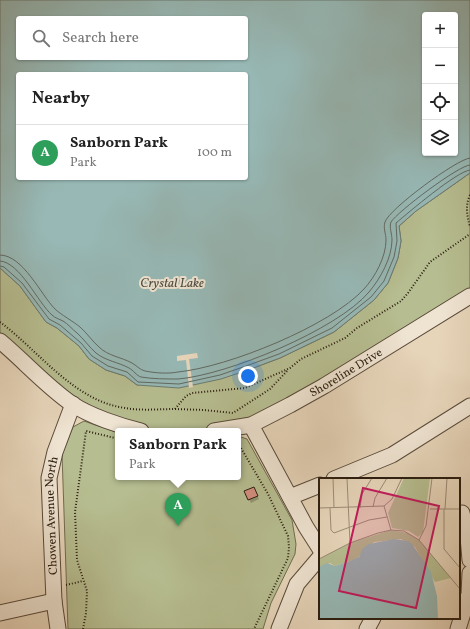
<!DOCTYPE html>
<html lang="en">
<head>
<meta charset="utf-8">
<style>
  :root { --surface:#fff; --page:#f6f6f6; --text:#222; --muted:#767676; --line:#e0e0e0; --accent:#2563eb }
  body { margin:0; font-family:Vollkorn,serif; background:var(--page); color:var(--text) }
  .controls { position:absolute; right:12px; top:12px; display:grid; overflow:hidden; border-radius:4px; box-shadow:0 1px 3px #0004 }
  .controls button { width:36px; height:36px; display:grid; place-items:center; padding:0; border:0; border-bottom:1px solid var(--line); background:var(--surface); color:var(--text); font:20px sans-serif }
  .you { position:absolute; left:248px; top:376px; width:14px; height:14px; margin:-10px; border:3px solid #fff; border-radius:50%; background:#1a73e8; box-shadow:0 0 0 6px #1a73e833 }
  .badge { display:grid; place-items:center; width:26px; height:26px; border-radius:50%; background:var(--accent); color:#fff; font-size:13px; font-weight:700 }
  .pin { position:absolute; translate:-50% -33px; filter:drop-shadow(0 1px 2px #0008) }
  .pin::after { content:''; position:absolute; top:21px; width:14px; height:12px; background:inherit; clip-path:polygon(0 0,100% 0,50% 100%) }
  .popup { position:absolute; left:115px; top:428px; width:126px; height:52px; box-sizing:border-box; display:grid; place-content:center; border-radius:4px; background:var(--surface); filter:drop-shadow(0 1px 3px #0005); font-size:13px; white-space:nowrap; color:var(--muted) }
  .popup b { font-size:15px; color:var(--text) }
  .popup::after { content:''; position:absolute; left:50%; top:100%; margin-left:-8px; border:8px solid transparent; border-top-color:var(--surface) }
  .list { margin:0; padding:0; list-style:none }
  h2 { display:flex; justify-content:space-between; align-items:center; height:52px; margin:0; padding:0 16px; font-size:17px }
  h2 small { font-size:13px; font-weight:400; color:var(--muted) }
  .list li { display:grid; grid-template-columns:26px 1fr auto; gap:12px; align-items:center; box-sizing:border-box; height:56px; padding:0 16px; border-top:1px solid var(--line) }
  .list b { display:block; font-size:15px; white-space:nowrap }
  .list p { margin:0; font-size:13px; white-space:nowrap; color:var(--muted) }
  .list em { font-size:13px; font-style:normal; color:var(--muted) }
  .icon { flex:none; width:22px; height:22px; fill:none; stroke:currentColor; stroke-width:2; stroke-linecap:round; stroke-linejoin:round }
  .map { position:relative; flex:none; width:470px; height:629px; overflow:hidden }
  .search { position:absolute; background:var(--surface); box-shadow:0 1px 3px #0004; left:16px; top:16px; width:232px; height:44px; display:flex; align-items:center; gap:10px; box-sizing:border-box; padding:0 14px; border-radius:4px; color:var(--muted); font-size:15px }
  .panel { position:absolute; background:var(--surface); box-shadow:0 1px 3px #0004; left:16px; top:72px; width:232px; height:108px; border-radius:4px }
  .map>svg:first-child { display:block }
  .green { fill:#b6bd90; stroke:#706c50 }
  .water { fill:#97b8b5; stroke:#6b7a73; fill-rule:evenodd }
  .pier { fill:#e7d5ba }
  .shadow { fill:#0003 }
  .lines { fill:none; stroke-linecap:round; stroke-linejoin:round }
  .shore { stroke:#606a62; stroke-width:1 }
  .building { fill:#d48e81; stroke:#2a1c0f }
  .minor-casing { stroke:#594a3a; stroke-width:17 }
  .path { stroke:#2a1c0f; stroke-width:2; stroke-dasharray:1 2; stroke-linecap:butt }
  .minor { stroke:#efe4d2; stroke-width:15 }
  .labels { text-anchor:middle; stroke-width:4; stroke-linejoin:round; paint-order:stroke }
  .street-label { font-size:12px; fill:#2a1c0f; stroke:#efe4d2 }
  .water-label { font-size:13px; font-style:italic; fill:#4b4b41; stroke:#efe4d2 }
  .inset-road { fill:none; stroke:#9b8b76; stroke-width:1 }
  .view { fill:#c2185b; fill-opacity:0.15; stroke:#c2185b; stroke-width:2 }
  .inset-edge { fill:none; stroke:#2a1c0f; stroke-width:2 }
</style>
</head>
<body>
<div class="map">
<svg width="470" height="629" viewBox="0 0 470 629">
  <rect width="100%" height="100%" fill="#e7d5ba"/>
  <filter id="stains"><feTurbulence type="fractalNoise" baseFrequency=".005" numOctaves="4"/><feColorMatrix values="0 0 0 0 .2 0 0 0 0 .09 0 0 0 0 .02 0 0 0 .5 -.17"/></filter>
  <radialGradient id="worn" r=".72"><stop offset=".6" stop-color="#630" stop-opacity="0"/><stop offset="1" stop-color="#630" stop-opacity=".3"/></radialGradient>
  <path class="green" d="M 470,173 L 470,296 L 290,405 L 214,431 L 141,431 L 73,404 L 0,341 L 0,268 L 20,286 L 46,322 L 57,328 L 79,346 L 89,359 L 106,370 L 125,376 L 137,385 L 248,370 L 280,358 L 334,332 L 374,300 L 388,283 L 398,258 L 401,241 L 399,226 L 416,211 Z
    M 84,421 L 118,433 L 118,477 L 238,477 L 238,436 L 247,439 L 292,520 L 296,544 L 295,554 L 271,603 L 263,629 L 68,629 L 62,454 L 73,427 Z"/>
  <path class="water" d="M 0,0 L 470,0 L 470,173 L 416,211 L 399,226 L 401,241 L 398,258 L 388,283 L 374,300 L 334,332 L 280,358 L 248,370 L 221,379 L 179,388 L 137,385 L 125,376 L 106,370 L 89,359 L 79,346 L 57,328 L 46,322 L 20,286 L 0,268 ZM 425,15 L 455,15 L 455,153 L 425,153 ZM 18,18 L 246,18 L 246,58 L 18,58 ZM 18,74 L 246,74 L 246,178 L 18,178 Z"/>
  <path class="pier" d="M 197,353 L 198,358 L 189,359 L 193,387 L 189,388 L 186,360 L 177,361 L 177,356 Z"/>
  <path class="shadow" d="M 253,488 L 259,499 L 251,503 L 245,492 Z"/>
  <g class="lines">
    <path class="shore" d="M 0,255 C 23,255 41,295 55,309 C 60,314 74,322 80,327 C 87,333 92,341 99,347 C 108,356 121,357 132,363 C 136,365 140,370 145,371 C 155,373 168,374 178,372 C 228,367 330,326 364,289 C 375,277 386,257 386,240 C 386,234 383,228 385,222 C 389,209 457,159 470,158
      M 0,261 C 20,262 38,303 52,315 C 55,318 59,319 63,321 C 68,324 72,329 77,333 C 84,339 89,347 96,353 C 106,361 118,362 129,368 C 133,370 137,376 141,377 C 152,379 167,379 178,379 C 227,375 337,330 369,292 C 380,279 392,258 392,240 C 392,234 389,227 391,222 C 397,212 459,165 470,165
      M 0,266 L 4,267 L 22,283 L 49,319 L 60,325 L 81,343 L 92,356 L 108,366 L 127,372 L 138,382 L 179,384 L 220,375 L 246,366 L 279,354 L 332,328 L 371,297 L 384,281 L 394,257 L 397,241 L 396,223 C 408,213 457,171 470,170"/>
  </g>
  <path class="building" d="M 254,487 L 258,496 L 248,500 L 244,491 Z"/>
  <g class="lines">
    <g class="minor-casing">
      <g id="minor">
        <path d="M 0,341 C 24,361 46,386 72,404 C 90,416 120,426 141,431"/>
        <path d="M 251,425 L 306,527 L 320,549"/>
        <path id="s1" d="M 214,431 L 251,425 L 290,405 L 324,386 L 470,296"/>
        <path d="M 334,479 L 392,455 L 470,406"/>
        <path d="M 290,497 L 320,485"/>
        <path d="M 462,513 L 468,537 L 470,560"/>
        <path d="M 0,613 L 54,601"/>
        <path id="s2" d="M 58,629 L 54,601 L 49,478 L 55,452 L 73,404"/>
        <path d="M 279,629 L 297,584 L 320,557"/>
        <path d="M 367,629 L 373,618"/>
        <path d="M 458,629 L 469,594 L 470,573"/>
      </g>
    </g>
    <path class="path" d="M 470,195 C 465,206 467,215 470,227
      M 0,322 C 39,351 74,401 125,408 C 141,411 159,409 175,409 L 186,396 L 192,393 L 245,388 L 290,368 L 301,359 L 345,338 L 357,328 L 401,301 L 408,293 L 430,262 L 470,234
      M 175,409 L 204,410 L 233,413 L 270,389 L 288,370
      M 238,443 L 268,494 L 288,536 L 289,547 L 288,558 L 254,629
      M 66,585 L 83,581
      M 83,629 L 86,613 L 87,591 L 77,560 L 75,512 L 86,431 L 115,438"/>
    <use href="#minor" class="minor"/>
  </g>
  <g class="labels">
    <g class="street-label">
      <text dy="4" stroke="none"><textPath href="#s1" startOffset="146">Shoreline Drive</textPath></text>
      <text dy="4" stroke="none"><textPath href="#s2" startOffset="114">Chowen Avenue North</textPath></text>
    </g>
    <g class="water-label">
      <text x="172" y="287">Crystal Lake</text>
    </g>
  </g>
  <g transform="translate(319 478)">
    <rect width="141" height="141" fill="#e7d5ba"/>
    <path d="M 85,0 L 111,0 L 104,54 L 99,59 L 90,53 L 73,50 L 69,35 ZM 72,52 L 89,55 L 100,62 L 132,100 L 116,104 L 96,69 L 82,61 L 55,64 L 37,81 L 16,88 L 11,85 L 0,89 L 0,81 L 31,65 Z" fill="#b6bd90"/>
    <path d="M 75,61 L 89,63 L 93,66 L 112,94 L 118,118 L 119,141 L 0,141 L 0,89 L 8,85 L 16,88 L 31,83 L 40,79 L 44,70 L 50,66 Z" fill="#97b8b5"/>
    <path class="inset-road" d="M 14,0 L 15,30M 28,0 L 31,65M 141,0 L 141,43M 54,29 L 56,20 L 68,0M 0,30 L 65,28M 11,30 L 12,52 L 15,55 L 50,42 L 68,39M 41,30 L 43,16 L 53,0M 111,31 L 141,31M 125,31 L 125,71 L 141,90M 126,31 L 128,0M 72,52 L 65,28 L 73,21 L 83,0M 100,62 L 107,48 L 113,0M 0,81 L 31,65 L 59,55 L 72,52 L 85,53 L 100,62 L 141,111"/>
    <path class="view" d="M 44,10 L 120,28 L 97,130 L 20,113 Z"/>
    <rect width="141" height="141" class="inset-edge"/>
  </g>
  <rect width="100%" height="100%" filter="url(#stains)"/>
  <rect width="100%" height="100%" fill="url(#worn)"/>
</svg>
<div class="controls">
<button>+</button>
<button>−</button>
<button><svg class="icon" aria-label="locate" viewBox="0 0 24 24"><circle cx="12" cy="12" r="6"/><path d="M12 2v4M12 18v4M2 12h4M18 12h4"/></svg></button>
<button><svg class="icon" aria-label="layers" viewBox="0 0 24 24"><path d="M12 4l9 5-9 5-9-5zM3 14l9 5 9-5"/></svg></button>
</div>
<div class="you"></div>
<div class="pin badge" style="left:178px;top:526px;background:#2e9e5b">A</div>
<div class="popup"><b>Sanborn Park</b>Park</div>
<div class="search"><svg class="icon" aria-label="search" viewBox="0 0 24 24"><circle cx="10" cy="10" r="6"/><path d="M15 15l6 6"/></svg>Search here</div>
<section class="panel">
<h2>Nearby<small></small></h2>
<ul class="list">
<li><span class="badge" style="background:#2e9e5b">A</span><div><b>Sanborn Park</b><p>Park</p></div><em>100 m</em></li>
</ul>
</section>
</div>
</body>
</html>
